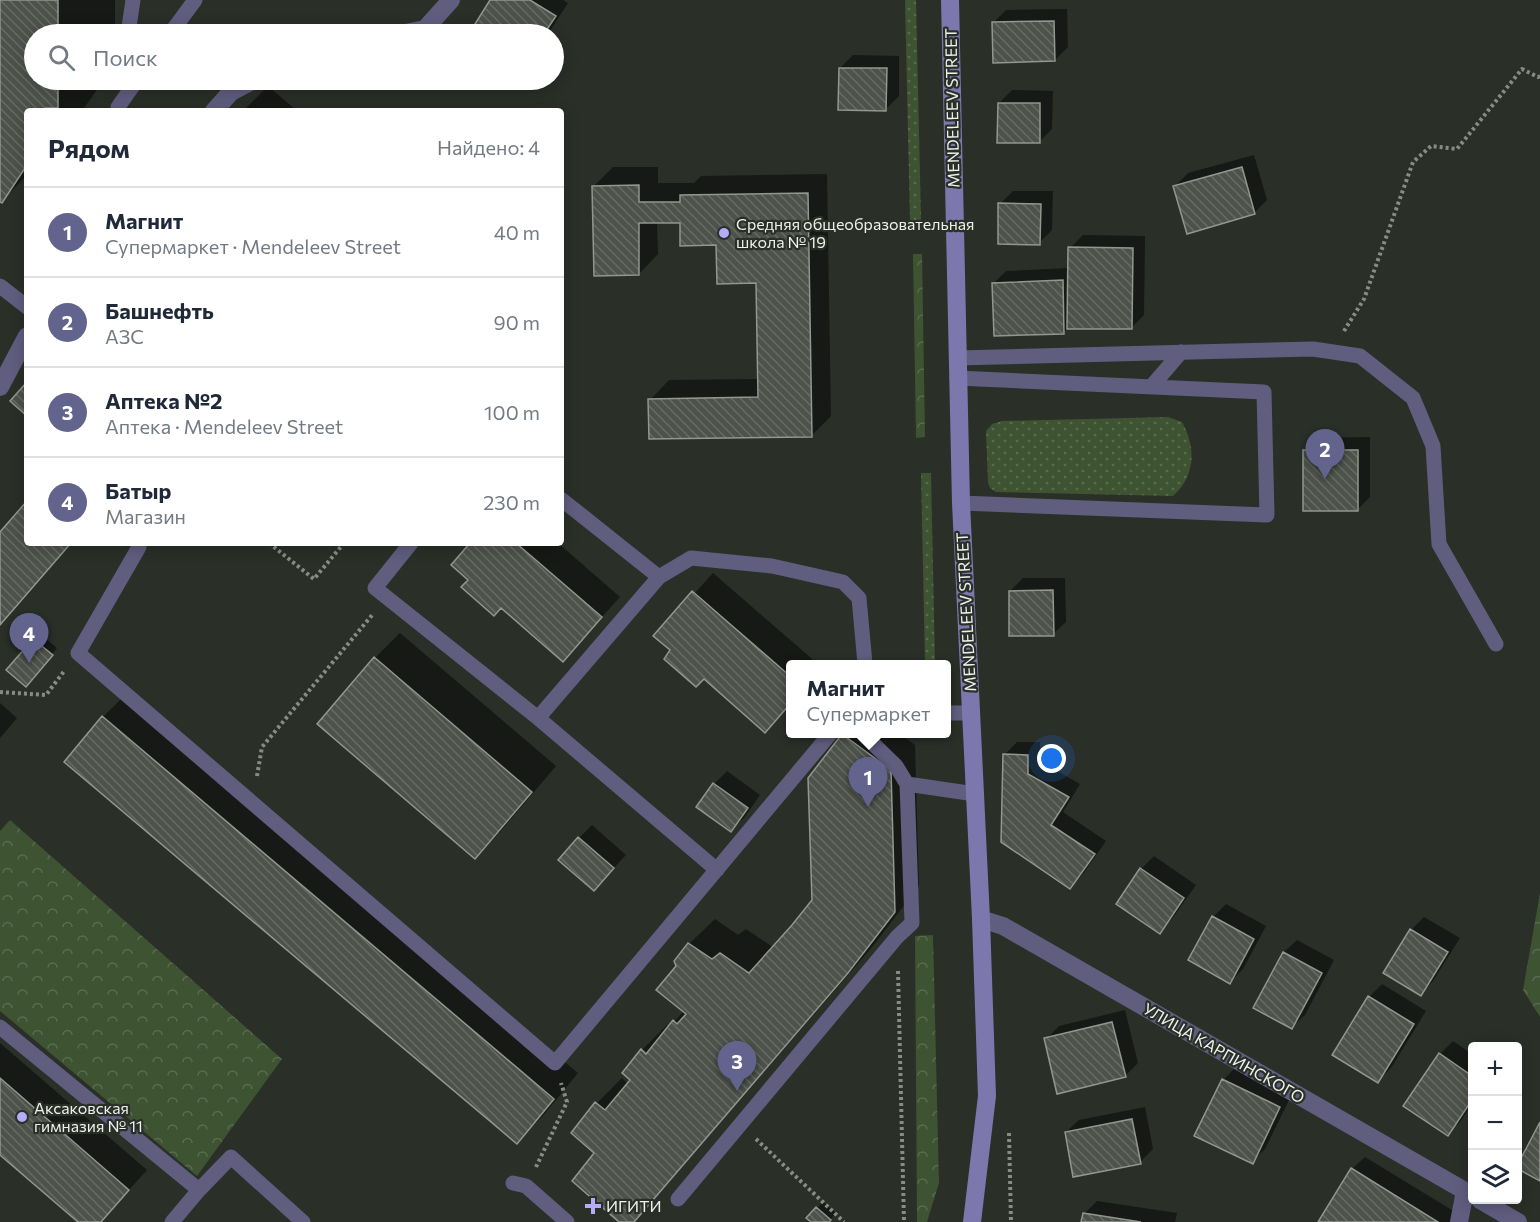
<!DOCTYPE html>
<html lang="ru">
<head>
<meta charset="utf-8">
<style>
  :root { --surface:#fff; --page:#f2f2f3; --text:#1f2937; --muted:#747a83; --line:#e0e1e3; --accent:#62648e }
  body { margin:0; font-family:Commissioner,sans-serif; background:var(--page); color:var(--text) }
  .controls { position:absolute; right:18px; bottom:18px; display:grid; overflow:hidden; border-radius:6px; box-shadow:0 3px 15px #0003 }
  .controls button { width:54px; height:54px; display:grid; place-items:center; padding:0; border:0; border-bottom:2px solid var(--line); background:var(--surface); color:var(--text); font:30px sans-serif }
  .you { position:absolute; left:1052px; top:759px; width:21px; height:21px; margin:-15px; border:4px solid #fff; border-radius:50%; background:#1a73e8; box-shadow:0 0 0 9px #1a73e833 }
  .badge { display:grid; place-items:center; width:39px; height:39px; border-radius:50%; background:var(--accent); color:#fff; font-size:20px; font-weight:700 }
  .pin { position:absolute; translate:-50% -50px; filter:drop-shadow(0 2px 3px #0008) }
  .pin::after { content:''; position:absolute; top:32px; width:21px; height:18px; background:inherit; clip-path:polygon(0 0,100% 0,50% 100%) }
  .popup { position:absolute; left:786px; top:660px; width:165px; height:78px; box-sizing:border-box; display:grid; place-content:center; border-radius:6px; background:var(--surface); filter:drop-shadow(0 2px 4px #0005); font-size:20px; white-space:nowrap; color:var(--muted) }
  .popup b { font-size:22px; color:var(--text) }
  .popup::after { content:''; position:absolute; left:50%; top:100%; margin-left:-12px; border:12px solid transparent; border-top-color:var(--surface) }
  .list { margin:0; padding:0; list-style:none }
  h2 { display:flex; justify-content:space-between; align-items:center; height:78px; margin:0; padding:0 24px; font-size:26px }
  h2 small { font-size:20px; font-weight:400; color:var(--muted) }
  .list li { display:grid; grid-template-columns:39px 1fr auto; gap:18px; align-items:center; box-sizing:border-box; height:90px; padding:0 24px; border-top:2px solid var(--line) }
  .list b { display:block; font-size:22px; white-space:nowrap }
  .list p { margin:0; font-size:20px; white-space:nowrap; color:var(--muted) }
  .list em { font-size:20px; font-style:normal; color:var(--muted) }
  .icon { flex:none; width:33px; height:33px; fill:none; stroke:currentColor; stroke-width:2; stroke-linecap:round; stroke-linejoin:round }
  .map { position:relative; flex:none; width:1540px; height:1222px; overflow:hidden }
  .search { position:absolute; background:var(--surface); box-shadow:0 3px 15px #0003; left:24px; top:24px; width:540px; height:66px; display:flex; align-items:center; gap:15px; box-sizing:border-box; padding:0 21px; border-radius:33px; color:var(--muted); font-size:22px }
  .panel { position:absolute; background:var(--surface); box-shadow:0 3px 15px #0003; left:24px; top:108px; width:540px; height:438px; border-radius:6px }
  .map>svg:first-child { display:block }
  .grass { fill:url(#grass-dots) }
  .forest { fill:url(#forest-crowns) }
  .shadow { fill:#0007 }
  .building { fill:url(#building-back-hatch); stroke:#92978f; stroke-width:1.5 }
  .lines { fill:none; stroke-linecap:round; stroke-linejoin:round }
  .path { stroke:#888c86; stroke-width:4; stroke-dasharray:3 3; stroke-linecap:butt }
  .lane { stroke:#605d7f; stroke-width:15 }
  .street { stroke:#605d7f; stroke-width:18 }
  .secondary { stroke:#7c77ad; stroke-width:18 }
  .poi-dot { fill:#b4acf9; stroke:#2a2f28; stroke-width:2 }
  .labels { text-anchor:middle; stroke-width:4.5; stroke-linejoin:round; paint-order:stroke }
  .street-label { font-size:16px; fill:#edf1ec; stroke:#2a2f28 }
  .poi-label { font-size:16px; fill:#edf1ec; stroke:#2a2f28; text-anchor:start }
</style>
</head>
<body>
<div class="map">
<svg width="1540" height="1222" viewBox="0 0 1540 1222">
  <defs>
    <pattern id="grass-dots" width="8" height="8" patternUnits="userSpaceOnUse" patternTransform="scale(1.5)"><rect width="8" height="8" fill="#3e5332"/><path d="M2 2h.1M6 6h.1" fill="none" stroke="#5a6c50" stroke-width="1.8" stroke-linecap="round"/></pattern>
    <pattern id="forest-crowns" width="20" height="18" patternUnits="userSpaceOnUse" patternTransform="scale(1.5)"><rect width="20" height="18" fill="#3e5332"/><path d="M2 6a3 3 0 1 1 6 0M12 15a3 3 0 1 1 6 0" fill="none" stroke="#5a6c50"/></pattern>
    <pattern id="building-back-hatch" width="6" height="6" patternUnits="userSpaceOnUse" patternTransform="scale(1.5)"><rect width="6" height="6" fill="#4d524a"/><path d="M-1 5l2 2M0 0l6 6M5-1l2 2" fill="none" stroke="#676b64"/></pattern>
  </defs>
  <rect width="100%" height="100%" fill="#2a2f28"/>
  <path class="grass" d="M 905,0 L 916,0 L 921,220 L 910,220 Z
    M 1168,417 L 1182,422 C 1196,447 1196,476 1173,496 L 996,492 L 990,488 L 988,482 L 986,431 L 992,424 L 1002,421 Z
    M 921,473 L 931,473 L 935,664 L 925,664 Z"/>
  <path class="forest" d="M 913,254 L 922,254 L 925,437 L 916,438 Z
    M 10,820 L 282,1059 L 197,1176 L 0,1011 L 0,831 Z
    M 1540,893 L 1540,1017 L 1523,990 Z
    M 933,935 L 939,1183 L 927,1222 L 917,1222 L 915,936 Z"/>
  <path class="shadow" d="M 0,0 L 115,0 L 115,34 L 34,34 L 34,80 L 104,80 L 82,111 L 27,111 L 27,175 L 2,201 L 0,200 Z
    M 492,0 L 563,0 L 568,3 L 548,34 L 495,34 L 477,23 Z
    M 1067,9 L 1068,47 L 1055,60 L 993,23 L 1006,10 Z
    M 853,55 L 899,56 L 899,96 L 886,109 L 840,68 Z
    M 268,86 L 297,111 L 243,111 Z
    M 1012,90 L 1053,91 L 1052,129 L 1039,142 L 999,103 Z
    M 1254,155 L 1267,200 L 1254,213 L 1175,186 L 1188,173 Z
    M 613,167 L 658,167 L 658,183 L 694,183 L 701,176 L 827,174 L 831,416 L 812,435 L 650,400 L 669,380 L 759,379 L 757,282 L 718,244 L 682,221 L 657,222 L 658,254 L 639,274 L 593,187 Z
    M 1013,191 L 1053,191 L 1052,230 L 1039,243 L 1000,204 Z
    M 1083,235 L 1145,236 L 1144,315 L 1131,328 L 1069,327 L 1064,332 L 993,284 L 1006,271 L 1069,268 L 1070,248 Z
    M 1370,437 L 1370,497 L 1357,510 L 1304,450 L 1317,438 Z
    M 27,503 L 27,543 L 72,543 L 0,627 L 0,535 Z
    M 472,543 L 558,543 L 620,597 L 563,660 L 470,579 Z
    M 713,573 L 818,664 L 790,664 L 790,705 L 765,731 L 656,636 Z
    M 1023,578 L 1065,578 L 1066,622 L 1053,634 L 1010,591 Z
    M 400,633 L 556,766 L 500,832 L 475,857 L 375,658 Z
    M 40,634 L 57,648 L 32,679 L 8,670 Z
    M 128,692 L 578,1073 L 542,1117 L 516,1142 L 103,717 Z
    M 0,703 L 17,718 L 0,738 Z
    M 844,734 L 900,734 L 915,745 L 919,886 L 873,946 L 652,1202 L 632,1222 L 621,1222 L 596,1153 L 597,1103 L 622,1078 L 628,1084 L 632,1079 L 642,1050 L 667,1025 L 669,1027 L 685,1010 L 677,966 L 689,944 L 715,919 L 738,935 L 746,929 L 774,948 L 813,901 L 810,778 Z
    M 1017,742 L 1040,742 L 1040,761 L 1080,784 L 1063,812 L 1106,841 L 1083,874 L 1070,887 L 1004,755 Z
    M 727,771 L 760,795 L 744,818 L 731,830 L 714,784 Z
    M 592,825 L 626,855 L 594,889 L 579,838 Z
    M 1154,856 L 1196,885 L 1172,919 L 1160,932 L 1141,869 Z
    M 1226,904 L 1266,926 L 1243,969 L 1230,982 L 1213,917 Z
    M 1424,917 L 1460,938 L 1433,981 L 1421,994 L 1411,930 Z
    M 1297,940 L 1334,960 L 1305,1015 L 1292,1027 L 1255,1007 L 1284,952 Z
    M 1382,984 L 1426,1011 L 1391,1068 L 1378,1081 L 1369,997 Z
    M 1125,1010 L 1138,1063 L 1125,1076 L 1046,1039 L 1059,1026 Z
    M 1453,1041 L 1472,1054 L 1472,1104 L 1460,1122 L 1447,1134 L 1440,1054 Z
    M 0,1043 L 147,1170 L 100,1222 L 80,1222 L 0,1153 Z
    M 1236,1067 L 1292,1094 L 1265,1149 L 1252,1162 L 1223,1080 Z
    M 1145,1107 L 1153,1149 L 1140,1162 L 1066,1132 L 1079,1120 Z
    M 1365,1157 L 1460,1215 L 1455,1222 L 1320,1222 L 1352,1169 Z
    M 1097,1201 L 1177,1213 L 1175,1222 L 1083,1222 L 1084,1214 Z
    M 823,1202 L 836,1213 L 828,1222 L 813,1222 L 808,1218 Z"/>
  <path class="building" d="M 0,0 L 58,0 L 58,34 L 34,34 L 34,80 L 58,80 L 58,108 L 46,108 L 46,111 L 27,111 L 27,165 L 2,203 L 0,202 Z
    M 490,0 L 530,0 L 556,16 L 544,34 L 492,34 L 475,24 Z
    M 1054,21 L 1055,61 L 993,63 L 992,22 Z
    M 839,68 L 887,68 L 886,111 L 838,110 Z
    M 998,103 L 1040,103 L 1040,143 L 997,143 Z
    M 1242,167 L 1255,214 L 1187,234 L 1173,186 Z
    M 639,185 L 639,202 L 680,202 L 680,195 L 808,193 L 812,437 L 649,439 L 648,399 L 758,397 L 756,283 L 717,284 L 716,245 L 680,246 L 680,223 L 639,223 L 639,275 L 594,276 L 592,186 Z
    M 998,203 L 1041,204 L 1040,245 L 998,244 Z
    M 1068,247 L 1133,248 L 1132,329 L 1067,329 Z
    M 1063,280 L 1064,334 L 994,336 L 992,283 Z
    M 27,382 L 27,416 L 10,401 Z
    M 1303,450 L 1358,450 L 1358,511 L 1303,511 Z
    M 27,501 L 27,543 L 71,543 L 0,625 L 0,532 Z
    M 470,543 L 516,543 L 602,617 L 563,662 L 501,608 L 494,616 L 461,587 L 468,580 L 451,565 Z
    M 1053,590 L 1054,636 L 1009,636 L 1009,591 Z
    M 692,591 L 790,676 L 790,704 L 765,733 L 704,679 L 696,687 L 664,659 L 670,650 L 653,636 Z
    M 33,639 L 53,655 L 26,687 L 6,670 Z
    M 374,657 L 532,792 L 475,859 L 317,724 Z
    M 102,716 L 554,1099 L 517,1144 L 64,762 Z
    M 842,734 L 891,770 L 895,912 L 848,973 L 634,1222 L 619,1222 L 572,1181 L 594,1153 L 571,1133 L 595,1102 L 605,1110 L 630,1080 L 622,1073 L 641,1049 L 646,1054 L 673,1020 L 677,1024 L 686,1014 L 656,990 L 676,966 L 674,961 L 688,943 L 712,959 L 720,953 L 749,973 L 792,925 L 812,900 L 808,778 Z
    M 1003,754 L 1028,755 L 1028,774 L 1069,797 L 1051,825 L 1095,854 L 1070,889 L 1001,842 Z
    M 713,783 L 748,808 L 731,832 L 696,807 Z
    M 578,837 L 614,868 L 594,891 L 558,860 Z
    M 1140,868 L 1184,898 L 1160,934 L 1116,904 Z
    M 1212,916 L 1254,939 L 1230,984 L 1188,960 Z
    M 1410,929 L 1448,952 L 1421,996 L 1383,973 Z
    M 1283,952 L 1322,973 L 1292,1029 L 1253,1008 Z
    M 1368,996 L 1414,1024 L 1378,1083 L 1332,1055 Z
    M 1112,1022 L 1126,1077 L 1057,1094 L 1044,1038 Z
    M 1439,1053 L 1472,1076 L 1472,1100 L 1448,1136 L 1403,1106 Z
    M 0,1078 L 129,1190 L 101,1222 L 78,1222 L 0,1155 Z
    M 1222,1079 L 1280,1107 L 1253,1164 L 1194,1136 Z
    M 1132,1119 L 1141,1164 L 1073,1177 L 1065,1132 Z
    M 1540,1122 L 1540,1181 L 1518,1169 L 1518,1164 Z
    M 1351,1168 L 1438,1222 L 1318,1222 Z
    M 816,1207 L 831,1220 L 829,1222 L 811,1222 L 806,1218 Z
    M 1083,1213 L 1141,1222 L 1081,1222 Z"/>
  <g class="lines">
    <path class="path" d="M 1344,331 L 1364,299 L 1413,162 L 1431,146 L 1457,149 L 1522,69 L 1538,77 L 1540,76
      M 269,543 L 314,579 L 344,543
      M 0,692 L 46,695 L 65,670
      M 257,776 L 262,747 L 373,614
      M 898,971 L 904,1222
      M 1009,1133 L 1011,1222
      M 756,1139 L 844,1222
      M 536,1167 L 567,1102 L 561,1083"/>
    <path class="lane" d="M 128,34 L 133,0
      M 170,34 L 195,0
      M 118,107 L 137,80
      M 0,286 L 27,307
      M 957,358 L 1313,349 L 1360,356 L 1413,398 L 1433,446 L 1439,544 L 1496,644
      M 957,378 L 1264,392 L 1267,515 L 961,503
      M 1151,387 L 1181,352
      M 561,499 L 659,577 L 691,558 L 772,566 L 843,582 L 859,598 L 865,664
      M 411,543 L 375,588 L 538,718 L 717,870
      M 139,547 L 78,653 L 555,1063 L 830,734
      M 946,713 L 971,713
      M 538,718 L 659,577
      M 907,784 L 975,794
      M 0,1027 L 199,1190
      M 513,1183 L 526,1186 L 567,1222
      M 678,1199 L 897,937 L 912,923 L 907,784 L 896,766 L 863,734
      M 172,1222 L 199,1190 L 231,1157 L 303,1222"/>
    <path class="street" d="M 400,34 L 425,29 L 451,0
      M 214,111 L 231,92 L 254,80
      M 0,387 L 27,336
      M 981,919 L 1003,926 L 1472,1195
      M 1480,1200 L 1518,1222
      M 1459,1222 L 1465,1191"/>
    <path class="secondary" d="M 950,0 L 961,503 L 981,919 L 987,1096 L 972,1222"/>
  </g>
  <g class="poi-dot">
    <circle cx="724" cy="233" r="6"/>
    <circle cx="22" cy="1117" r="6"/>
    <path d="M590 1197h6v6h6v6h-6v6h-6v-6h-6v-6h6z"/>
  </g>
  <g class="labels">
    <g class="street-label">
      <text transform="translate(952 108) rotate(-91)" y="6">MENDELEEV STREET</text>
      <text transform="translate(966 612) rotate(-93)" y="6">MENDELEEV STREET</text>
      <text transform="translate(1224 1053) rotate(30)" y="6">УЛИЦА КАРПИНСКОГО</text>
    </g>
    <g class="poi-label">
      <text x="736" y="230">Средняя общеобразовательная<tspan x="736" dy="18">школа № 19</tspan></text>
      <text x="34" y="1114">Аксаковская<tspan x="34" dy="18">гимназия № 11</tspan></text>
      <text x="606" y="1212">ИГИТИ</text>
    </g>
  </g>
</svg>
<div class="controls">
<button>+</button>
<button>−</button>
<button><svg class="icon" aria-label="layers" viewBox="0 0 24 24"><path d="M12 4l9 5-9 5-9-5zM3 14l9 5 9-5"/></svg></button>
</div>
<div class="you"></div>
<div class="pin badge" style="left:868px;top:807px">1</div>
<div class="popup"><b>Магнит</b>Супермаркет</div>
<div class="pin badge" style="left:1325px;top:479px">2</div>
<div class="pin badge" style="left:737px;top:1091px">3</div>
<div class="pin badge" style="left:29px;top:663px">4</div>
<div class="search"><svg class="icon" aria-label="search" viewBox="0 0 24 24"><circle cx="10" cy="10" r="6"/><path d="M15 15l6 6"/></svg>Поиск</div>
<section class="panel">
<h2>Рядом<small>Найдено: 4</small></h2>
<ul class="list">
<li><span class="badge">1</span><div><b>Магнит</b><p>Супермаркет · Mendeleev Street</p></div><em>40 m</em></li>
<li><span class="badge">2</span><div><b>Башнефть</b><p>АЗС</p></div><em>90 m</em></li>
<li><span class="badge">3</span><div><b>Аптека №2</b><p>Аптека · Mendeleev Street</p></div><em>100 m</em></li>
<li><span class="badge">4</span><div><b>Батыр</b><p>Магазин</p></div><em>230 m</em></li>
</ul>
</section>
</div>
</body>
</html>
